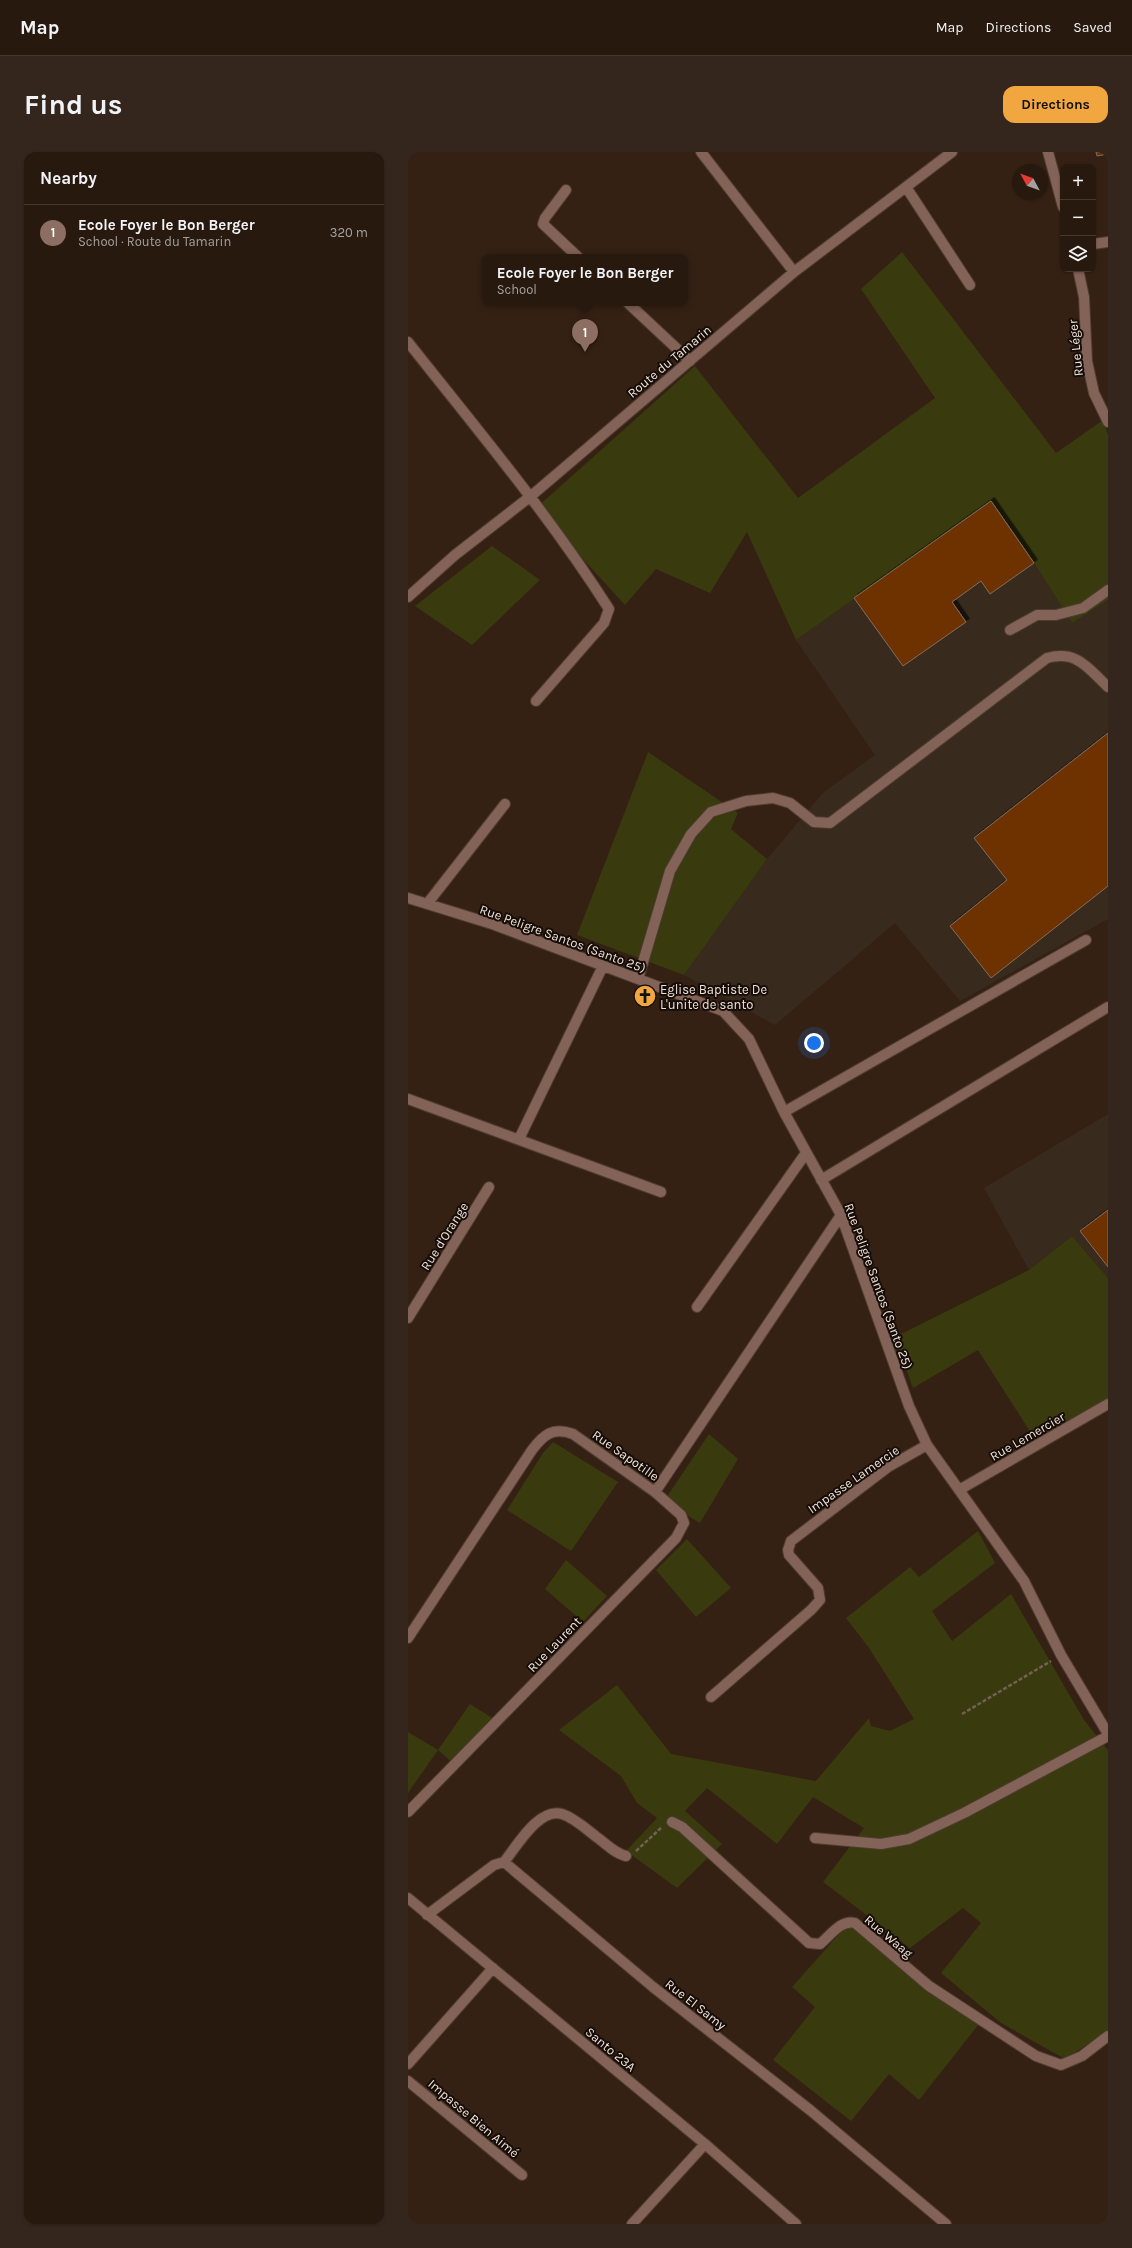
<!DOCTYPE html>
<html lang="en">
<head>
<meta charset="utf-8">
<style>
  :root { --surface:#28190f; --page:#34261d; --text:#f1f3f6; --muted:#a5a09e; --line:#44382f; --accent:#f1a640 }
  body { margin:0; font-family:Karla,sans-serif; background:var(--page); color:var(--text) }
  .controls { position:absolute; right:12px; top:12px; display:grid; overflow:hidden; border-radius:8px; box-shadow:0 1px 3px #0004 }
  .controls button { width:36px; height:36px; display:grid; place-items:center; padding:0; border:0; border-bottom:1px solid var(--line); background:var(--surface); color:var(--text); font:20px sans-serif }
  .compass { position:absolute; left:604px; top:12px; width:36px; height:36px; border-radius:50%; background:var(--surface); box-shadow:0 1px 3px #0004; rotate:311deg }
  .you { position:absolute; left:406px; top:891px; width:14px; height:14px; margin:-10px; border:3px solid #fff; border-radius:50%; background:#1a73e8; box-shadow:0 0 0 6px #1a73e833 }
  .badge { display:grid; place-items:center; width:26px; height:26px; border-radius:50%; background:var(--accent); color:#fff; font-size:13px; font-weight:700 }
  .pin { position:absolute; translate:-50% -33px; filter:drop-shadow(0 1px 2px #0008) }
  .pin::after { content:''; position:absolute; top:21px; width:14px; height:12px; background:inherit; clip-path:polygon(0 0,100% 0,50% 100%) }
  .popup { position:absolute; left:74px; top:102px; width:206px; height:52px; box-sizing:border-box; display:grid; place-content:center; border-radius:8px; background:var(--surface); filter:drop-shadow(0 1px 3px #0005); font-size:13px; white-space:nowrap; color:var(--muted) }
  .popup b { font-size:15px; color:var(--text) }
  .popup::after { content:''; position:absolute; left:50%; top:100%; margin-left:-8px; border:8px solid transparent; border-top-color:var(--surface) }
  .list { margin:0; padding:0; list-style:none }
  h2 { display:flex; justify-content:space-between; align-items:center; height:52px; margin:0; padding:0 16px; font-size:17px }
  h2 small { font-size:13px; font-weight:400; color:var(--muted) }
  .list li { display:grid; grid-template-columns:26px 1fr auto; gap:12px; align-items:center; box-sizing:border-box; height:56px; padding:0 16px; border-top:1px solid var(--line) }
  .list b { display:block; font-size:15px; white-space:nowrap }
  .list p { margin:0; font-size:13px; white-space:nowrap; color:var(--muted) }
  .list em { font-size:13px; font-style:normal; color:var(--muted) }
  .icon { flex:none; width:22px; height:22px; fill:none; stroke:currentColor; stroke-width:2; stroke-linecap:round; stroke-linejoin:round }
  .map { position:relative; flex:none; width:700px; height:2072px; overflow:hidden; border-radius:12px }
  header { display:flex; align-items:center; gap:24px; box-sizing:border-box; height:56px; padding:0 20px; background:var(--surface); border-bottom:1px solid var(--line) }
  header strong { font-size:19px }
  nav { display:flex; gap:22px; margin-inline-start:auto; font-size:14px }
  .intro { display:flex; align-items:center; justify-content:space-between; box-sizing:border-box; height:96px; padding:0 24px }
  h1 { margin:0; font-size:28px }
  .button { padding:10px 18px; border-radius:12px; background:var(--accent); color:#111; font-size:14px; font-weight:700 }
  main { display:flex; gap:24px; padding:0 24px }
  aside { flex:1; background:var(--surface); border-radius:12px; box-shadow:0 1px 3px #0004 }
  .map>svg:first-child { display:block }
  .industrial { fill:#382b1e }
  .green { fill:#393a0e }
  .building { fill:#6e3300; stroke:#846c5d; filter:url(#shadow) }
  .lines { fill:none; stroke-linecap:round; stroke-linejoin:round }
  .minor-casing { stroke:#4f3c30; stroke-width:12 }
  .path { stroke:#736155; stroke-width:2.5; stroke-dasharray:4 2; stroke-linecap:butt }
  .minor { stroke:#836258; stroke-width:10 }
  .labels { text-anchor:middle; stroke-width:4; stroke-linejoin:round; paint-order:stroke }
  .street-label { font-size:13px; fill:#f0e2d9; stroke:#160d08 }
  .poi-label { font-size:13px; fill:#f0e2d9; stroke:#160d08; text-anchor:start }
</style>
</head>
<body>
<header>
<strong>Map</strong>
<nav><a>Map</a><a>Directions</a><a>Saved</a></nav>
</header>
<div class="intro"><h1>Find us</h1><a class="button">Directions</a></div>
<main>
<aside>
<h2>Nearby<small></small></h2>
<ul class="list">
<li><span class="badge" style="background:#8d6e63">1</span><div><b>Ecole Foyer le Bon Berger</b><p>School · Route du Tamarin</p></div><em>320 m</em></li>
</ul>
</aside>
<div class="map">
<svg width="700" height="2072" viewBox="0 0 700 2072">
  <defs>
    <filter id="shadow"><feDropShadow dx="3.5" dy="-3.5" stdDeviation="0" flood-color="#0009"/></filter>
  </defs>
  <rect width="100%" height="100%" fill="#352114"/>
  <path class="industrial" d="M 583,349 L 626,411 L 664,471 L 700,448 L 700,767 L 552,849 L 487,771 L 367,873 L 276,823 L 359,707 L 416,640 L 467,603 L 388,488 Z
    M 700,962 L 700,1126 L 664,1084 L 621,1118 L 576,1036 Z"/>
  <path class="green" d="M 494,100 L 648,301 L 695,268 L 700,283 L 700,448 L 664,471 L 626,411 L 583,350 L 388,488 L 339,380 L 302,441 L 248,417 L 217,453 L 128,356 L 287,214 L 390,346 L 527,246 L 453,137 Z
    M 84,394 L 132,428 L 64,493 L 7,454 Z
    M 240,600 L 330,661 L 323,677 L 359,707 L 276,823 L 169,783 Z
    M 664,1084 L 700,1126 L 700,1247 L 631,1284 L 621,1278 L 570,1198 L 505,1236 L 487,1185 L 621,1118 Z
    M 301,1282 L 330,1307 L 292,1371 L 256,1349 Z
    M 145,1290 L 210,1330 L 163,1399 L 99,1358 L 135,1301 Z
    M 570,1379 L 587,1411 L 524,1459 L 544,1489 L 603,1442 L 676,1568 L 700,1598 L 700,1879 L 657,1907 L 593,1871 L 533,1821 L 573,1771 L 555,1756 L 502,1796 L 415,1730 L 456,1676 L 405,1645 L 369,1692 L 299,1636 L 277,1659 L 314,1692 L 269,1736 L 218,1699 L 249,1666 L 229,1651 L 213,1624 L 151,1578 L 209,1533 L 263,1602 L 408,1629 L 461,1566 L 463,1574 L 482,1579 L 506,1567 L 461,1496 L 438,1466 L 502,1415 L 511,1425 Z
    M 279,1387 L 323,1436 L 288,1465 L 248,1418 Z
    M 158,1408 L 199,1444 L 175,1470 L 137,1437 Z
    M 62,1552 L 86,1567 L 48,1614 L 30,1598 L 0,1641 L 0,1580 L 30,1598 Z
    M 441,1771 L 571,1872 L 511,1948 L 481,1922 L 443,1969 L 365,1908 L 407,1855 L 384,1835 Z"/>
  <path class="building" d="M 688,0 L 700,0 L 700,2 L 689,4 Z
    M 583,349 L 626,411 L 582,442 L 573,429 L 544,450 L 558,470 L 495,514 L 446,446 Z
    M 700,581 L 700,734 L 583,826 L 542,774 L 599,728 L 566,686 Z
    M 700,1058 L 700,1115 L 672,1079 Z"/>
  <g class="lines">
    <g class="minor-casing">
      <path id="minor" d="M 293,0 L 386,120
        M 640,0 L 655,55
        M 498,35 L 562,133
        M 158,38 L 137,66 L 135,72 L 170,105
        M 685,92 L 700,90
        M 670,117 L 676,145 L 679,209 L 686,241 L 700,270
        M 220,151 L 282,209
        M 0,190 C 69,277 141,363 201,457 L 196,471 L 128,549
        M 0,445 L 47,403 L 123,344 L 386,120 L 544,0
        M 602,478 L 629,463 L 648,463 L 675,456 L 700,438
        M 0,746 L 84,772 L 315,859 L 341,887 L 376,960 L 433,1063 L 501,1254 L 519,1293 L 616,1429 L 653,1503 L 700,1582
        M 19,752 L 97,652
        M 230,827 L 262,719 L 283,682 L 303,660 L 338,649 L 365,646 L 382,651 L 406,670 L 422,671 L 639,506 C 669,498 680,516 700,535
        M 0,947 L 253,1040
        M 376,960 L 678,788
        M 111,987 L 195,814
        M 413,1028 L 700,855
        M 289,1155 L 398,1001
        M 0,1166 L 81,1035
        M 551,1338 L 700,1252
        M 0,1486 L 124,1298 C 136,1282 145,1275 165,1282 L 247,1340 L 433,1063
        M 303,1545 L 403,1458 L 412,1448 L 410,1436 L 381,1403 L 380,1398 L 383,1389 L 480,1315 L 519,1293
        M 0,1660 L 268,1386 L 276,1371 L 273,1363 L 247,1340
        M 264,1670 L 274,1675 L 401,1791 L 412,1792 C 422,1784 433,1767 447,1771 L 521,1834 L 628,1904 L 653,1913 L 674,1904 L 700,1884
        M 407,1686 L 473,1692 L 501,1687 L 556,1661 L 700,1584
        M 96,1710 C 109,1694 131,1655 154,1662 C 167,1666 179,1678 190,1686 C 199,1693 208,1702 218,1704
        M 0,1746 L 297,1992 L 388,2072
        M 19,1763 L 86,1713 L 96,1710 L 245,1835 L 402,1958 L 538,2072
        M 0,1912 L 85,1816
        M 0,1929 L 114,2023
        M 224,2072 L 297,1992"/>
    </g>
    <path class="path" d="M 554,1562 L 643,1509
      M 228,1699 L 253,1676"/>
    <use href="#minor" class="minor"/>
  </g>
  <defs>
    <g id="church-disc" transform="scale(1.15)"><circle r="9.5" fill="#f1a640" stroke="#160d08"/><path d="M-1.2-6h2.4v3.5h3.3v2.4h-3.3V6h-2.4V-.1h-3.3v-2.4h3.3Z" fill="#111"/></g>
  </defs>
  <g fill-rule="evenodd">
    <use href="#church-disc" x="237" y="844"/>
  </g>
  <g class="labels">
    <g class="street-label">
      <text transform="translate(667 196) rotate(-96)" y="5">Rue Léger</text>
      <text transform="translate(261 209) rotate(-40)" y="5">Route du Tamarin</text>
      <text transform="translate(155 786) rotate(20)" y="5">Rue Peligre Santos (Santo 25)</text>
      <text transform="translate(36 1084) rotate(-58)" y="5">Rue d'Orange</text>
      <text transform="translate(471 1134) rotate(70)" y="5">Rue Peligre Santos (Santo 25)</text>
      <text transform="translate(619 1284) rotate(-30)" y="5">Rue Lemercier</text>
      <text transform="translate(218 1303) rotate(35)" y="5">Rue Sapotille</text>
      <text transform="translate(445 1327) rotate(-35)" y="5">Impasse Lamercie</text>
      <text transform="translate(146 1492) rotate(-46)" y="5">Rue Laurent</text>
      <text transform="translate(481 1784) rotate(40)" y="5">Rue Waag</text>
      <text transform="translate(288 1852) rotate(38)" y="5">Rue El Samy</text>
      <text transform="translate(203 1897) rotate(40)" y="5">Santo 23A</text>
      <text transform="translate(66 1966) rotate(40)" y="5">Impasse Bien Aimé</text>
    </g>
    <g class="poi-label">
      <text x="252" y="842">Eglise Baptiste De<tspan x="252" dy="15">L'unite de santo</tspan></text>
    </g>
  </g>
</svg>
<div class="controls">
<button>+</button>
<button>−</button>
<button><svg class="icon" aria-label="layers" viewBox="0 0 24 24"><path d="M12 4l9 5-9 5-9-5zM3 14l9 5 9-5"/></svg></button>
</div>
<svg class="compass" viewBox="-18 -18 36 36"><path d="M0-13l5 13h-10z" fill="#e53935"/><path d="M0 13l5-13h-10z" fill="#a5a09e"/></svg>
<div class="you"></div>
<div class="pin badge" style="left:177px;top:200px;background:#8d6e63">1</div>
<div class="popup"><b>Ecole Foyer le Bon Berger</b>School</div>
</div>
</main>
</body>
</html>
